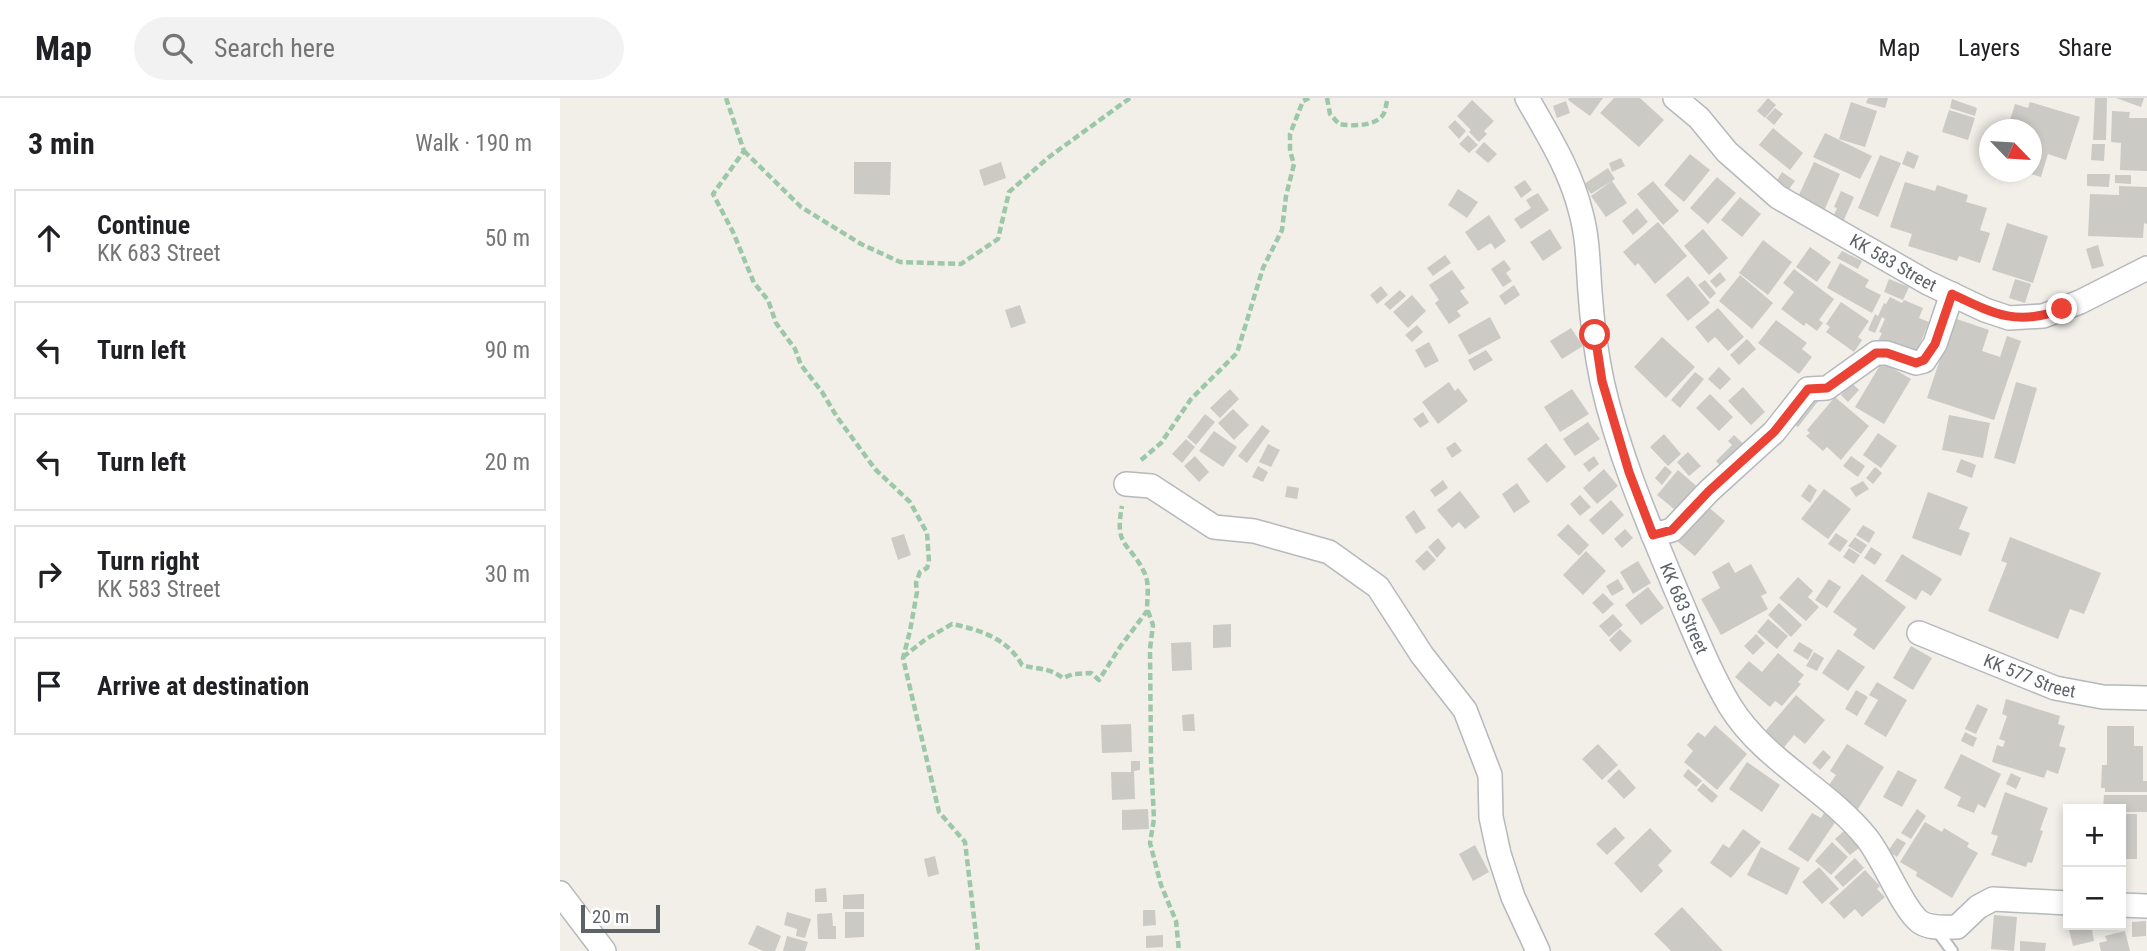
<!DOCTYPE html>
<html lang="en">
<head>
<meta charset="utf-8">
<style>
  :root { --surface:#fff; --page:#f2f2f2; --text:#202124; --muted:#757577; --line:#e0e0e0 }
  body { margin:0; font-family:"Roboto Condensed",sans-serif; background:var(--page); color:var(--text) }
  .controls { position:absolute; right:21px; bottom:21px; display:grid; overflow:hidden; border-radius:0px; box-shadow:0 4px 10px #0003 }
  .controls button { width:63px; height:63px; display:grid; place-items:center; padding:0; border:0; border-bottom:2px solid var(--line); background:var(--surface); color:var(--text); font:35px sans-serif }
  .compass { position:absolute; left:1419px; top:21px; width:63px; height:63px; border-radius:50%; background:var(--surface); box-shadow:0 4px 10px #0003; rotate:115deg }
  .scale { position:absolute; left:21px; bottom:18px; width:79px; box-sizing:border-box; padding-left:7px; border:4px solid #5f6368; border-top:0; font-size:19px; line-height:24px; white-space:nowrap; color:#5f6368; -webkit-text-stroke:5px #fff; paint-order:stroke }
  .stop { position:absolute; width:21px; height:21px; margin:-16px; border:5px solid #ea4335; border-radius:50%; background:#fff }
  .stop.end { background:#ea4335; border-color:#fff; box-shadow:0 2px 7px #0008 }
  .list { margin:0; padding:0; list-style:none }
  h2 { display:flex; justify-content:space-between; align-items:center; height:91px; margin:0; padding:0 28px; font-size:30px }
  h2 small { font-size:23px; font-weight:400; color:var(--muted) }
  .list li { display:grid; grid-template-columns:46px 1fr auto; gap:21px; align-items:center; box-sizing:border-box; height:98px; margin:0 14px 14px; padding:0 14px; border:2px solid var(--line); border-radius:0px }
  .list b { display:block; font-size:26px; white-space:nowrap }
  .list p { margin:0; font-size:23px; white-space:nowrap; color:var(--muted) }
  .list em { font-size:23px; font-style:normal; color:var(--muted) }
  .icon { flex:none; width:38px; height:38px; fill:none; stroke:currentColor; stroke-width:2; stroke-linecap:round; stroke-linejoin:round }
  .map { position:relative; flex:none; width:1587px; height:853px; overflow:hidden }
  header { display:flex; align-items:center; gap:42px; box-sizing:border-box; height:98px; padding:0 35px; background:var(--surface); border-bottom:2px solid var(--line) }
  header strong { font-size:33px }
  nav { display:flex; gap:38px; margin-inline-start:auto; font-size:24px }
  .search { width:490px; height:63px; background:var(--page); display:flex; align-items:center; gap:18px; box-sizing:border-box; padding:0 24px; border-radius:38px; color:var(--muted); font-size:26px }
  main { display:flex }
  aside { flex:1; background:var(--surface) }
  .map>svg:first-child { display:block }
  .building { fill:#cccac5 }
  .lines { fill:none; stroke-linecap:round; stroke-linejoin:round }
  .lane-casing { stroke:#b5b8bc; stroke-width:14 }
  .street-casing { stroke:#b5b8bc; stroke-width:26 }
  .path { stroke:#9cc7a9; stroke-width:4.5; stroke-dasharray:7 3.5; stroke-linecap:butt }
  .lane { stroke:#fff; stroke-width:10 }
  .street { stroke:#fff; stroke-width:23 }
  .route { stroke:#ea4335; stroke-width:9 }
  .labels { text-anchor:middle; stroke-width:5; stroke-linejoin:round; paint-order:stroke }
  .street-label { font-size:18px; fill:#5f6368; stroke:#fff }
</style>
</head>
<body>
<header>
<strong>Map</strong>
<div class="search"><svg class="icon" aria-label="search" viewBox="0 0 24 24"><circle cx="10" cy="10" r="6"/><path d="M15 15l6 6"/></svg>Search here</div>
<nav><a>Map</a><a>Layers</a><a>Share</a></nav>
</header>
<main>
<aside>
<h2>3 min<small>Walk · 190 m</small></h2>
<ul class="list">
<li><svg class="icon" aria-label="ahead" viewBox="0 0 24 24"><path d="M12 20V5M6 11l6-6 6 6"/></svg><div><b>Continue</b><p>KK 683 Street</p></div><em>50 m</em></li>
<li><svg class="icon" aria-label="left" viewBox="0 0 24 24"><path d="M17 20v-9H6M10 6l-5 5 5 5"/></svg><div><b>Turn left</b></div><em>90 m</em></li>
<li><svg class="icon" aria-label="left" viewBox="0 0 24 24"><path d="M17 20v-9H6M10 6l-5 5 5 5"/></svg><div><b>Turn left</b></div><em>20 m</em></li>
<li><svg class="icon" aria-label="right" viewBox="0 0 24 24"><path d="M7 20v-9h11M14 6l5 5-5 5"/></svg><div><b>Turn right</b><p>KK 583 Street</p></div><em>30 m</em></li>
<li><svg class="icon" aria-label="arrive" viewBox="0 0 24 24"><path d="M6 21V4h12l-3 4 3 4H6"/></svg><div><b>Arrive at destination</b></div></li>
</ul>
</aside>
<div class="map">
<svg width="1587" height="853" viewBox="0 0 1587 853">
  <rect width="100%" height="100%" fill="#f1efe8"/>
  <path class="building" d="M 1009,0 L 1043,0 L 1030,18 L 1008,2 Z
    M 1054,0 L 1080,0 L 1104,22 L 1079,49 L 1040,15 Z
    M 1208,0 L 1216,7 L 1205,20 L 1197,13 Z
    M 1308,0 L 1328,0 L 1325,10 L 1306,5 Z
    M 1535,0 L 1547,0 L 1546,42 L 1533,42 Z
    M 1556,0 L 1584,0 L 1581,9 Z
    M 1392,1 L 1417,10 L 1415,18 L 1390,10 Z
    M 912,2 L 934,23 L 924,33 L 927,36 L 919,44 L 909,34 L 911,32 L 897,18 Z
    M 1006,3 L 1010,15 L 997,20 L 993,8 Z
    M 1291,4 L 1317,13 L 1305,49 L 1279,41 Z
    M 1470,4 L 1520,19 L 1506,62 L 1488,56 L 1481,79 L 1464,74 L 1472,74 L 1472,32 L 1447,32 L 1455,6 L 1468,10 Z
    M 1215,10 L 1223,16 L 1214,27 L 1206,20 Z
    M 1389,12 L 1415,20 L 1408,42 L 1382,34 Z
    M 1552,13 L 1570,14 L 1569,20 L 1587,20 L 1587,73 L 1560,72 L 1561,45 L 1551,44 Z
    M 895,22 L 906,33 L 899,41 L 888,29 Z
    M 1213,30 L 1243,55 L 1230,72 L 1199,47 Z
    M 1265,35 L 1312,58 L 1300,81 L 1253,59 Z
    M 908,37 L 918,47 L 909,55 L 899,46 Z
    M 924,44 L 937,56 L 928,65 L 915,54 Z
    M 1532,46 L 1545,46 L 1544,63 L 1531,62 Z
    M 1347,53 L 1359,58 L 1354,71 L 1342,66 Z
    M 1130,56 L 1150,72 L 1124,104 L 1104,87 Z
    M 1320,57 L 1341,65 L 1318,119 L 1298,110 Z
    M 1061,60 L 1065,68 L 1052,74 L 1049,65 Z
    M 294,64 L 331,64 L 330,97 L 294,96 Z
    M 441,64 L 446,80 L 424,88 L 419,72 Z
    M 1254,64 L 1280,76 L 1264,113 L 1237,101 Z
    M 1048,70 L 1055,81 L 1031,96 L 1024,86 Z
    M 1222,74 L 1235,83 L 1229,91 L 1217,82 Z
    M 1527,76 L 1550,76 L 1549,89 L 1527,88 Z
    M 1555,77 L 1571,77 L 1571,86 L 1555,85 Z
    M 1157,79 L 1176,95 L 1148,126 L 1130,110 Z
    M 965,82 L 972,92 L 961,100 L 954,89 Z
    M 1052,83 L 1067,105 L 1046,119 L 1031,98 Z
    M 1093,83 L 1119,113 L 1103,127 L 1077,96 Z
    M 1345,84 L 1375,93 L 1377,87 L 1408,97 L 1406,104 L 1427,110 L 1420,132 L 1430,135 L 1420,165 L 1399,158 L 1397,163 L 1348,148 L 1352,136 L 1330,129 Z
    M 1559,88 L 1587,89 L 1587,126 L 1584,125 L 1583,140 L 1528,138 L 1530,96 L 1559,97 Z
    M 898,91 L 918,104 L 907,120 L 888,107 Z
    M 1281,93 L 1294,99 L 1283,124 L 1273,119 L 1277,110 L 1274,109 Z
    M 978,95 L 989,112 L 961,131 L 954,121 L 971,110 L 966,102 Z
    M 1180,99 L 1201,116 L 1182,139 L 1161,122 Z
    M 1077,110 L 1088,124 L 1073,137 L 1062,123 Z
    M 929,117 L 946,143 L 935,151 L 931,145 L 918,153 L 905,134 Z
    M 1098,124 L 1127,158 L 1095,186 L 1078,165 L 1075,168 L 1063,154 Z
    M 1447,125 L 1488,138 L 1473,185 L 1432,172 Z
    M 990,131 L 1002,150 L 983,163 L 970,144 Z
    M 1143,131 L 1168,160 L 1149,177 L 1124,148 Z
    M 1203,142 L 1232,164 L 1208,197 L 1179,175 Z
    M 1538,147 L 1544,168 L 1532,171 L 1526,151 Z
    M 1250,149 L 1271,164 L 1257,184 L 1236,169 Z
    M 1282,153 L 1302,163 L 1298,171 L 1277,160 Z
    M 885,157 L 891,165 L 873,178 L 867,170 Z
    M 944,162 L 951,171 L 946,175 L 952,183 L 943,189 L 931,171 Z
    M 1280,165 L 1309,182 L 1305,189 L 1321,197 L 1312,215 L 1267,190 Z
    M 1234,171 L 1274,201 L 1259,222 L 1263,225 L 1257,233 L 1246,225 L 1244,228 L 1221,211 L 1234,194 L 1223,185 Z
    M 892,172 L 905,190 L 900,193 L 909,205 L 897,213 L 901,218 L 889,226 L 875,205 L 879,202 L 869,187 Z
    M 1160,174 L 1166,182 L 1156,190 L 1150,183 Z
    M 1180,177 L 1213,205 L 1192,231 L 1159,203 Z
    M 1128,178 L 1150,205 L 1128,223 L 1106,197 Z
    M 1329,181 L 1349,189 L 1343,202 L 1324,194 Z
    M 1455,181 L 1471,186 L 1465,205 L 1449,200 Z
    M 1145,182 L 1156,195 L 1150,201 L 1138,187 Z
    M 954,187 L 960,197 L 945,207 L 939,198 Z
    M 821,188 L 828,197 L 817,206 L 810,197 Z
    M 840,192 L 846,198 L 830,212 L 824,206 Z
    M 852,197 L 866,213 L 848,230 L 833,214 Z
    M 1330,199 L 1342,205 L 1344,202 L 1363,210 L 1359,220 L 1369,224 L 1355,258 L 1318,243 L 1322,235 L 1319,234 L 1325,221 L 1322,219 L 1315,235 L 1308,232 L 1315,216 L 1318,218 L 1324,205 L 1326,206 Z
    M 1281,204 L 1309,223 L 1298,239 L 1302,242 L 1294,254 L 1266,234 L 1270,229 L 1266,226 Z
    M 460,207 L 466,225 L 451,230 L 445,212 Z
    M 1158,210 L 1184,239 L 1168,253 L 1155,239 L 1148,245 L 1135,229 Z
    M 930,219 L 941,240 L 909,257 L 898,237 Z
    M 1394,220 L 1429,232 L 1422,253 L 1440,259 L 1447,238 L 1461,243 L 1434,322 L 1367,300 Z
    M 1216,222 L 1247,245 L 1242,251 L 1252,259 L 1239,276 L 1198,245 Z
    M 857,227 L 863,234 L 852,244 L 845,237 Z
    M 1011,230 L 1023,248 L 1002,261 L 990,243 Z
    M 1102,239 L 1135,269 L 1106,300 L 1074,269 Z
    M 1187,241 L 1196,251 L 1179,267 L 1170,257 Z
    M 869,244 L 879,263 L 865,270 L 855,252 Z
    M 926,252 L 933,262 L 914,273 L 908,262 Z
    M 1322,264 L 1351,281 L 1324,326 L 1295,309 Z
    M 1159,269 L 1171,281 L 1160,292 L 1148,281 Z
    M 1135,274 L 1144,281 L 1120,310 L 1111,302 Z
    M 889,284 L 895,293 L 898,290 L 908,303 L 878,326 L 862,304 Z
    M 1456,284 L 1477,290 L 1455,366 L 1434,360 Z
    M 1292,285 L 1299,292 L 1288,304 L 1281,297 Z
    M 1183,289 L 1205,314 L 1191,327 L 1168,303 Z
    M 670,291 L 679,301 L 660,320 L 650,310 Z
    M 1012,291 L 1029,316 L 1000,334 L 984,309 Z
    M 1251,295 L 1259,302 L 1238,329 L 1229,323 Z
    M 1150,296 L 1173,319 L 1159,333 L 1136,310 Z
    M 1275,299 L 1309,328 L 1281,362 L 1267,349 L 1263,353 L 1246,338 L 1250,335 L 1247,332 Z
    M 673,311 L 689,327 L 674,342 L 658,325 Z
    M 863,314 L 869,324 L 860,330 L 853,321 Z
    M 645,316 L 655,324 L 636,347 L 627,339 Z
    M 1389,317 L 1430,325 L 1423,360 L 1382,352 Z
    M 1028,324 L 1040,341 L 1015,358 L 1003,341 Z
    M 702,327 L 710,333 L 687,365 L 678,358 Z
    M 654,333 L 677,349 L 663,369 L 639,353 Z
    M 1318,335 L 1337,348 L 1321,370 L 1303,357 Z
    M 1104,336 L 1121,356 L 1108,368 L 1090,349 Z
    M 1174,337 L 1188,350 L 1165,373 L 1156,363 L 1172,347 L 1168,343 Z
    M 626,341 L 635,349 L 622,365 L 612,356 Z
    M 895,344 L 902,353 L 892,360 L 886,350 Z
    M 986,345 L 1006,369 L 987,385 L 967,361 Z
    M 708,346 L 720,352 L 711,369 L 699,364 Z
    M 1128,354 L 1141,368 L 1129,378 L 1117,364 Z
    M 635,358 L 649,374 L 639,384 L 624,368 Z
    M 1034,358 L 1039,366 L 1029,374 L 1023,366 Z
    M 1291,358 L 1305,368 L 1298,379 L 1283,368 Z
    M 1401,361 L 1416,367 L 1412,380 L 1396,374 Z
    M 698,368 L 708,374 L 703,384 L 692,379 Z
    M 1105,368 L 1112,374 L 1102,387 L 1095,380 Z
    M 1315,369 L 1322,375 L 1313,386 L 1306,380 Z
    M 1044,371 L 1058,388 L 1037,406 L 1023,390 Z
    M 1118,372 L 1141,392 L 1120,416 L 1097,397 Z
    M 883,382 L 888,390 L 875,399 L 870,392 Z
    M 1303,383 L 1309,391 L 1296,399 L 1290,390 Z
    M 957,385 L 970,404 L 954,415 L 942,396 Z
    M 1249,386 L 1257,392 L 1250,405 L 1241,398 Z
    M 727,388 L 739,390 L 737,401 L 725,399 Z
    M 1264,391 L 1291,411 L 1268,441 L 1241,421 Z
    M 900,393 L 920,419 L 905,431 L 899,424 L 892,430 L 877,412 Z
    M 1368,394 L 1408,409 L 1399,431 L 1410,435 L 1401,458 L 1352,440 Z
    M 1020,397 L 1031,409 L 1020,418 L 1010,406 Z
    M 1051,402 L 1064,417 L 1043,437 L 1029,422 Z
    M 1141,403 L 1165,423 L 1135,458 L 1111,438 Z
    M 854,412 L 866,430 L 856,436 L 845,419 Z
    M 1008,426 L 1029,447 L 1019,458 L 997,437 Z
    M 1303,427 L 1315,434 L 1309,445 L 1296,437 Z
    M 1065,431 L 1073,440 L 1062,450 L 1054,441 Z
    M 1276,435 L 1288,443 L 1280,454 L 1268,446 Z
    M 344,436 L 351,457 L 338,462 L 331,440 Z
    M 1295,439 L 1307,447 L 1301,456 L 1288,448 Z
    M 1450,439 L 1541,475 L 1524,516 L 1510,511 L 1498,541 L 1428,513 L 1447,465 L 1441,463 Z
    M 878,440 L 886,450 L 877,460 L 868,449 Z
    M 1311,449 L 1322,456 L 1315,467 L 1304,460 Z
    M 1289,450 L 1300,457 L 1294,466 L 1283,459 Z
    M 867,452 L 876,462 L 864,473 L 855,463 Z
    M 1026,453 L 1046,473 L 1023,497 L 1003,477 Z
    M 1342,456 L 1382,481 L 1371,498 L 1362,492 L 1356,502 L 1325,483 Z
    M 1078,463 L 1091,485 L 1073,496 L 1060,474 Z
    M 1169,464 L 1175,475 L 1191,466 L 1207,495 L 1201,498 L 1208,511 L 1161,537 L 1141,501 L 1160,490 L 1152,474 Z
    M 1302,476 L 1346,509 L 1314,552 L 1293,537 L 1297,531 L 1273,514 Z
    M 1238,479 L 1253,493 L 1248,499 L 1259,509 L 1246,523 L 1219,500 Z
    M 1058,481 L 1064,491 L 1052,498 L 1046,488 Z
    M 1269,481 L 1281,489 L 1267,510 L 1255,502 Z
    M 1088,489 L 1104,510 L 1081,527 L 1065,507 Z
    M 1043,495 L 1054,506 L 1043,516 L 1032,505 Z
    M 1219,505 L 1242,527 L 1231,539 L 1208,517 Z
    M 1053,516 L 1063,527 L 1049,539 L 1039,528 Z
    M 1208,521 L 1228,538 L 1217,551 L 1197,534 Z
    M 671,526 L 671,549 L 653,550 L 653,527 Z
    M 1060,531 L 1072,543 L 1060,554 L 1049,542 Z
    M 1196,536 L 1205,545 L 1193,557 L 1184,548 Z
    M 631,544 L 632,572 L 612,573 L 611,545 Z
    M 1239,544 L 1253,552 L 1248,562 L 1233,553 Z
    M 1351,548 L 1372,560 L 1353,592 L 1333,580 Z
    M 1278,551 L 1305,569 L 1288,593 L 1262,575 Z
    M 1254,554 L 1264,560 L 1257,573 L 1246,568 Z
    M 1218,555 L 1244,577 L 1238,584 L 1241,586 L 1222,608 L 1215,603 L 1210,609 L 1175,579 L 1189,563 L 1202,574 Z
    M 1317,584 L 1347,602 L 1326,639 L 1304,626 L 1318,602 L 1309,597 Z
    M 1296,592 L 1308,599 L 1297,618 L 1285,611 Z
    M 1236,597 L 1265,622 L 1245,646 L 1234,637 L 1221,653 L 1202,637 Z
    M 1446,601 L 1500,618 L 1498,626 L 1505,628 L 1499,648 L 1506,650 L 1498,676 L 1487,672 L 1484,680 L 1432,664 L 1437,647 L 1443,649 L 1445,643 L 1439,641 L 1447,618 L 1442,616 Z
    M 1417,606 L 1428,611 L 1416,636 L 1405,631 Z
    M 634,616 L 635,633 L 623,633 L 622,617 Z
    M 571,626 L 572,654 L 542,655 L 541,627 Z
    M 1155,627 L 1187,656 L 1157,692 L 1124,664 L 1133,653 L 1127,647 L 1138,634 L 1145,639 Z
    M 1547,628 L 1574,628 L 1574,648 L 1583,648 L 1583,683 L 1587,683 L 1587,694 L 1545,694 L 1545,690 L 1541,690 L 1542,667 L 1547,667 Z
    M 1405,634 L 1417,640 L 1413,649 L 1401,643 Z
    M 1038,646 L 1058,667 L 1042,682 L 1022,661 Z
    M 1287,646 L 1324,669 L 1298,711 L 1266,691 L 1276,677 L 1270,673 Z
    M 1263,652 L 1271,659 L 1260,672 L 1252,665 Z
    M 1401,656 L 1441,676 L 1425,710 L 1418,706 L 1414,715 L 1397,708 L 1401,699 L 1384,690 Z
    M 571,663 L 580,663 L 580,672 L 574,673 L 575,701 L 552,702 L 551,674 L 571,674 Z
    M 1187,664 L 1220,687 L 1202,714 L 1169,691 Z
    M 1059,671 L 1076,690 L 1064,701 L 1047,683 Z
    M 1128,671 L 1142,683 L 1136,689 L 1123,678 Z
    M 1338,672 L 1357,682 L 1342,709 L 1323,699 Z
    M 1451,675 L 1461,680 L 1456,691 L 1446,686 Z
    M 1143,685 L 1158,698 L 1152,705 L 1137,692 Z
    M 1445,694 L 1488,710 L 1480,732 L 1483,733 L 1472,765 L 1468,764 L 1466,769 L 1431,757 L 1438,738 L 1431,736 Z
    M 1544,697 L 1587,697 L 1587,714 L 1561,714 L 1561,711 L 1543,711 Z
    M 588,711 L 589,731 L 562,732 L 562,712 Z
    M 1357,711 L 1366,718 L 1351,741 L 1341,735 Z
    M 1505,714 L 1508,714 L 1508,748 L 1504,748 Z
    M 1252,715 L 1261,720 L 1264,715 L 1276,723 L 1248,764 L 1228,751 Z
    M 1561,716 L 1577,716 L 1577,761 L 1561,761 Z
    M 1365,724 L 1382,734 L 1384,730 L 1409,745 L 1407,749 L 1418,755 L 1392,800 L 1356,778 L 1357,774 L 1340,764 Z
    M 1055,729 L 1065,740 L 1047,757 L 1036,746 Z
    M 1090,730 L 1112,753 L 1098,767 L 1103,773 L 1081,795 L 1054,765 Z
    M 1183,731 L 1201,744 L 1171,780 L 1150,765 L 1163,746 L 1169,750 Z
    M 1284,733 L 1299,750 L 1290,757 L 1275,741 Z
    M 1337,740 L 1346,745 L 1337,759 L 1328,753 Z
    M 1272,744 L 1288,759 L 1271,777 L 1255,763 Z
    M 915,747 L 929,774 L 913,783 L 899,756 Z
    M 1201,749 L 1240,770 L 1227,797 L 1187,777 Z
    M 375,758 L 379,776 L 368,779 L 364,761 Z
    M 1295,760 L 1304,770 L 1283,789 L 1274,779 Z
    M 1259,769 L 1279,791 L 1262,806 L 1242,784 Z
    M 1305,772 L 1320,788 L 1317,791 L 1325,799 L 1302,819 L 1295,811 L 1284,821 L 1269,805 Z
    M 266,790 L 267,804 L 255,804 L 255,791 Z
    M 304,796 L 304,811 L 283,811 L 283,797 Z
    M 1122,809 L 1163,853 L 1111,853 L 1094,836 Z
    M 583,812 L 595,812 L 596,827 L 583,828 Z
    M 227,814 L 251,821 L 245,840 L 236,838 L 237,831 L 224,827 Z
    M 285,814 L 304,814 L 304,839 L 285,840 Z
    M 272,815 L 273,828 L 276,828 L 276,841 L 258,841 L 257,816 Z
    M 1434,817 L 1457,819 L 1454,853 L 1431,851 Z
    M 1586,823 L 1586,838 L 1572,839 L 1572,824 Z
    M 197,827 L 221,838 L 215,853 L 203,853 L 188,846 Z
    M 1531,827 L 1534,843 L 1513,848 L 1509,832 Z
    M 1565,833 L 1570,853 L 1541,853 L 1539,845 L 1547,843 L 1545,838 Z
    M 603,837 L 603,849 L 586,850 L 586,838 Z
    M 227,838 L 248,844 L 245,853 L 223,853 Z
    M 1460,843 L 1486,845 L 1485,853 L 1460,853 Z"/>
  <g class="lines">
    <g class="lane-casing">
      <path id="lane" d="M 1376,831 L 1392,853"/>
    </g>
    <g class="street-casing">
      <g id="street">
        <path id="s1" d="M 967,0 C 988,37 1011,73 1021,115 C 1028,140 1028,167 1030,194 C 1032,223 1036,254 1042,283 C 1058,355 1088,425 1116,492 C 1133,531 1148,571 1170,608 C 1204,663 1266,690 1306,739 C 1323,759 1343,812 1360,824 C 1370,831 1385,829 1397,829 L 1418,809 L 1433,801 L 1508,805"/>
        <path id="s2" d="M 1115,0 L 1139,20 L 1167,54 L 1218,99 L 1368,185 L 1425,212 L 1449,220 L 1483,218 L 1520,204 L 1587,170"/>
        <path d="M 566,386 L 591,388 L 654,429 L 694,433 L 769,454 L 818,489 L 862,557 L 905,612 L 930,677 L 931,719 L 939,756 L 953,799 L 978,853"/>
        <path d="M 1093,437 L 1112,432 L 1149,393 L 1214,334 L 1248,291 L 1267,290 L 1316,255 L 1327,255 L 1356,265 L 1364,263 L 1375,246 L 1392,196"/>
        <path id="s3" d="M 1359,535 L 1495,590 L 1543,599 L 1587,600"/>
        <path d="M 0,795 L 44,853"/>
        <path d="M 1561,807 L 1587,808"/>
      </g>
    </g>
    <path class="path" d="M 166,0 L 184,53 L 153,96 L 173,134 L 194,185 L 208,202 L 216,225 L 235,251 L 241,267 L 262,294 L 277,319 L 315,371 L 350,404 L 367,435 L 369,464 L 367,470 L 360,474 L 356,485 L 357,494 L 350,533 L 343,560 L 379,714 L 405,744 L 418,853
      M 767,0 L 770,16 L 779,26 C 792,28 814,29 823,17 C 826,12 826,5 828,0
      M 184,53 L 241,109 L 301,146 L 340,164 L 401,166 L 438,141 L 449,94 L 489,59 L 570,0
      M 581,362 L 601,345 L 631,301 L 677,255 L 703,170 L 722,132 L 726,98 L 734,66 L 730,53 L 730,36 L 743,3 L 749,0
      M 588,513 L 593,527 L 590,551 L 591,662 L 594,721 L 590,745 L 601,787 L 616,823 L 619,853
      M 343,559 L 366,541 L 392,526 C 420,532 447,540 462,567 C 479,572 488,569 503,580 L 513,576 L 531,575 L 539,582 L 560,549 L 587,513 C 587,501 590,484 584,474 C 569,443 554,450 562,408"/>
    <use href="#lane" class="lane"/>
    <use href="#street" class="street"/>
  </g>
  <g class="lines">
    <path class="route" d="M 1035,237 L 1042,283 L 1069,374 L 1093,437 L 1112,432 L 1149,393 L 1214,334 L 1248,291 L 1267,290 L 1316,255 L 1327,255 L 1356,265 L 1364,262 L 1375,246 L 1392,196 C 1432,215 1457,229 1502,211"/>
  </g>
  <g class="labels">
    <g class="street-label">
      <text dy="6" stroke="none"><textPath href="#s2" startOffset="276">KK 583 Street</textPath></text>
      <text dy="6" stroke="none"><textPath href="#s1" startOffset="539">KK 683 Street</textPath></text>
      <text dy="6" stroke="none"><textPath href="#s3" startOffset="119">KK 577 Street</textPath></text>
    </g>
  </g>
</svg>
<div class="controls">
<button>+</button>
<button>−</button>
</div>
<svg class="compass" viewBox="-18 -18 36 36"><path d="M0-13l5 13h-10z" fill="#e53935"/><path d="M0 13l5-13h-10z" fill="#757577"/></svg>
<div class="scale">20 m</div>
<div class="stop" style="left:1035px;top:237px"></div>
<div class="stop end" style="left:1502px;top:211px"></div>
</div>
</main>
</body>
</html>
